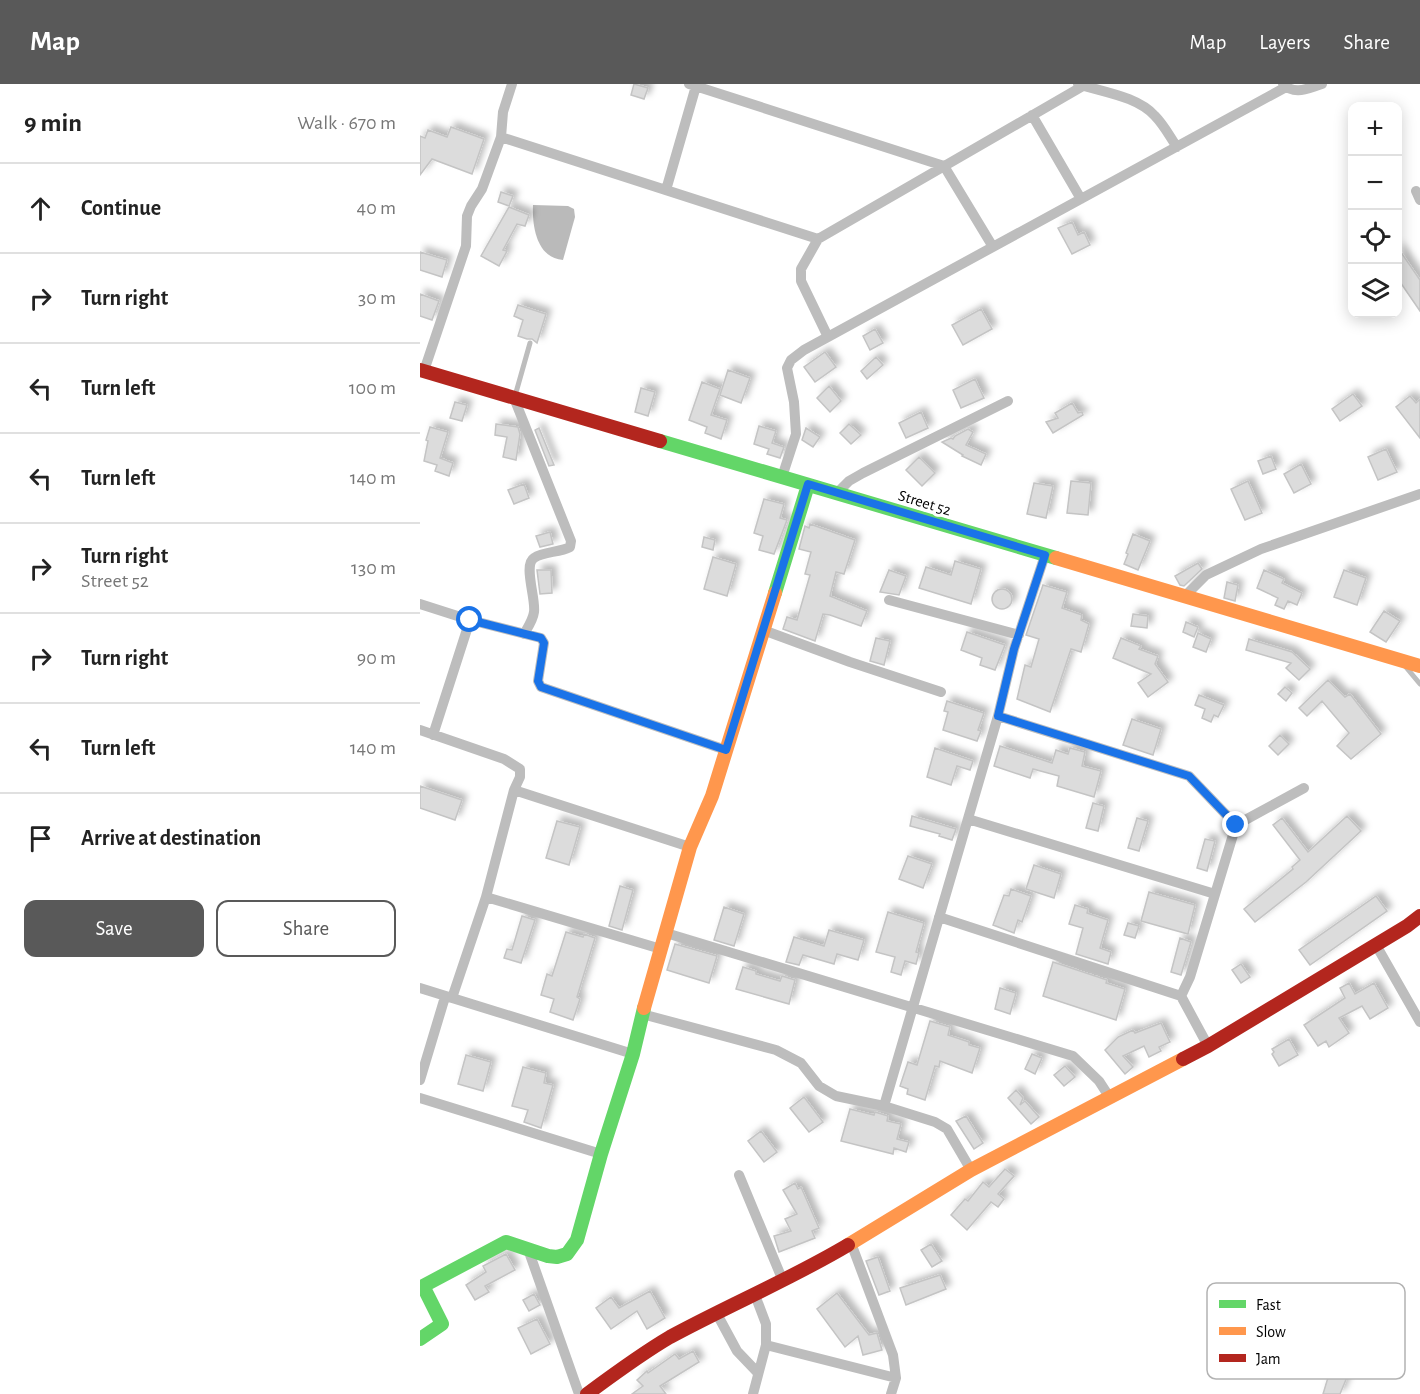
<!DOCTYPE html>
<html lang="en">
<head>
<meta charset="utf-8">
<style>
  :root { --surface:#fff; --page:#f2f2f2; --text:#222; --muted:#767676; --line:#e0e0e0; --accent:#595959 }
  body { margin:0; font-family:"Alegreya Sans",sans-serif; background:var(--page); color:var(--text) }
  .controls { position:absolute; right:18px; top:18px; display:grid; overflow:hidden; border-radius:12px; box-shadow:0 3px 15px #0003 }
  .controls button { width:54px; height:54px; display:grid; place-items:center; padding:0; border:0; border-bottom:2px solid var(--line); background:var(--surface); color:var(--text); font:30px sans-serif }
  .stop { position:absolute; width:18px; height:18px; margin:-14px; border:4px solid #1a73e8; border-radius:50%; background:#fff }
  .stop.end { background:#1a73e8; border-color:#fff; box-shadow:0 2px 6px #0008 }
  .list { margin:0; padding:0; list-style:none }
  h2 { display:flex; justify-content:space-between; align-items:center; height:78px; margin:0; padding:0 24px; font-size:26px }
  h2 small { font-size:20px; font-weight:400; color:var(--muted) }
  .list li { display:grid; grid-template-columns:39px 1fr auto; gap:18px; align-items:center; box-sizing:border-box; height:90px; padding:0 24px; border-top:2px solid var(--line) }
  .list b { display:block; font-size:22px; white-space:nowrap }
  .list p { margin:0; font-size:20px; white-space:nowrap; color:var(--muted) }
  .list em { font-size:20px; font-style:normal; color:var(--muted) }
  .actions { display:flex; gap:12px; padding:18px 24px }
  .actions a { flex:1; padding:14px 0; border:2px solid var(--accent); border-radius:12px; text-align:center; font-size:21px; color:var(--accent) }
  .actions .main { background:var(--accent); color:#fff }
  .icon { flex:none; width:33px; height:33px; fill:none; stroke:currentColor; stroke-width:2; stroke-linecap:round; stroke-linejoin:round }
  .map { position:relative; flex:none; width:1000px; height:1310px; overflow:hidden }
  header { display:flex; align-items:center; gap:36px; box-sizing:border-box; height:84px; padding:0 30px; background:var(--accent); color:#fff }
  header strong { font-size:28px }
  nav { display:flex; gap:33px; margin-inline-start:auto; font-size:21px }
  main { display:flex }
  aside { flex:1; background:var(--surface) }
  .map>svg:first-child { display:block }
  .water { fill:#bababa }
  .building { fill:#dcdcdc; stroke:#c4c4c4; stroke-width:1.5; filter:url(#shadow) }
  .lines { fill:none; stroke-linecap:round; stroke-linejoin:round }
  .lane { stroke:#bdbdbd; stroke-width:5 }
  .street { stroke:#bdbdbd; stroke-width:10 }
  .fast { stroke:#63d668; stroke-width:14 }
  .slow { stroke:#ff974d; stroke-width:14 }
  .jam { stroke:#b3261e; stroke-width:14 }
  .route { stroke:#1a73e8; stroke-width:8 }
  .labels { text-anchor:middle; stroke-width:6; stroke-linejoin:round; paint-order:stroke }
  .street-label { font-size:16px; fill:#000; stroke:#fff }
  .key { fill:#fff; stroke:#b2b2b2; stroke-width:1.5 }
  .key-label { font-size:16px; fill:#000 }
</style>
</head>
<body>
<header>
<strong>Map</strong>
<nav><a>Map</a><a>Layers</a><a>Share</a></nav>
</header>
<main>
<aside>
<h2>9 min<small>Walk · 670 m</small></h2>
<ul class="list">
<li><svg class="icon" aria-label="ahead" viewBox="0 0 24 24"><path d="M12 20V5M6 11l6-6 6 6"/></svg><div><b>Continue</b></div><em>40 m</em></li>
<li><svg class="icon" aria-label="right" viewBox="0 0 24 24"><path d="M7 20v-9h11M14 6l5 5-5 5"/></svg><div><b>Turn right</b></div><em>30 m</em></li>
<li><svg class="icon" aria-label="left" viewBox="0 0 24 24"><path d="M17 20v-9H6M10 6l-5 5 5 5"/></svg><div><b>Turn left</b></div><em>100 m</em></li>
<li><svg class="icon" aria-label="left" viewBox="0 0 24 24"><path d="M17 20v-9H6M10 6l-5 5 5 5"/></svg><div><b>Turn left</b></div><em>140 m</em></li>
<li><svg class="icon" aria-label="right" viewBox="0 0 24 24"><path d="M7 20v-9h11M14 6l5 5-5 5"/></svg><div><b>Turn right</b><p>Street 52</p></div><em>130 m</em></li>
<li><svg class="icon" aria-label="right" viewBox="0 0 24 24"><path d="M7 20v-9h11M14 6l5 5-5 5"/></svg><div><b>Turn right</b></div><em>90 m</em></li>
<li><svg class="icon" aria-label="left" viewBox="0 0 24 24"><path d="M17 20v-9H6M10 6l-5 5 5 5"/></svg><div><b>Turn left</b></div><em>140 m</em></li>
<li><svg class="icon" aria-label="arrive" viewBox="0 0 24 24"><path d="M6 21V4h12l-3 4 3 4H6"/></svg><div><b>Arrive at destination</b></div></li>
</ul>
<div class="actions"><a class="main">Save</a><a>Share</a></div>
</aside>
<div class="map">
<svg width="1000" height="1310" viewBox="0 0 1000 1310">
  <defs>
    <filter id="shadow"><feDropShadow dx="5" dy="-5" stdDeviation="3" flood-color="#0004"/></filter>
  </defs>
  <rect width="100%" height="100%" fill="#fff"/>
  <path class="water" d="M 113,121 L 148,122 L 154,125 L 155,133 L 143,176 C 117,174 112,143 113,121 Z"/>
  <path class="building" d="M 214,0 L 228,4 L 224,15 L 211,11 Z
    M 31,43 L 64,55 L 52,90 L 12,75 L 0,91 L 0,52 L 5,54 L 8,46 L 27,53 Z
    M 81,108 L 93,112 L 89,122 L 78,118 Z
    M 89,123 L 109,131 L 105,142 L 97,140 L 83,166 L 87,167 L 79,182 L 61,172 Z
    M 652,138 L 658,151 L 664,148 L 670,161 L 652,170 L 638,144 Z
    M 978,164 L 1000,196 L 1000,227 L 978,195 Z
    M 0,168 L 27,176 L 22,193 L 0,186 Z
    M 0,210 L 19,217 L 12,236 L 0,232 Z
    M 98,221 L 126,230 L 117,259 L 112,255 L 107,255 L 98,252 L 103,236 L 94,232 Z
    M 561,225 L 572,245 L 543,261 L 532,241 Z
    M 455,245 L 463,259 L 450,266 L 443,252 Z
    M 405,268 L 416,283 L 395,298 L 384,283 Z
    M 456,273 L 463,281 L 447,295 L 441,287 Z
    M 308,286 L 330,294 L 321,319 L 300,311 Z
    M 555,295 L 564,314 L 541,324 L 533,306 Z
    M 282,298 L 300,305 L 291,331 L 307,336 L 301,355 L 285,349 L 287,343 L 269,336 Z
    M 409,302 L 421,317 L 410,328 L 397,314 Z
    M 221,304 L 235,308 L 228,332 L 215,328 Z
    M 933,310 L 942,322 L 920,337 L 912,325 Z
    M 990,312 L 996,319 L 1000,315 L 1000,354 L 976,323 Z
    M 35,318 L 47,321 L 42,337 L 30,334 Z
    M 652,319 L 658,329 L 662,328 L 663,331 L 633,349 L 626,338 L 638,334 L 635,329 Z
    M 501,328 L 508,344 L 486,354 L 479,339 Z
    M 76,340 L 98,343 L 100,350 L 96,376 L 83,373 L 87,353 L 75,351 Z
    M 429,340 L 441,351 L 431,360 L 420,349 Z
    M 339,342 L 356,347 L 352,359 L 364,363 L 360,374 L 347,370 L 349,365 L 334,360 Z
    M 10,343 L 28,348 L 20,374 L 33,379 L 29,392 L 15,387 L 17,381 L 4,377 L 8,357 L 6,356 Z
    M 119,344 L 134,381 L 129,382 L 115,346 Z
    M 386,344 L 400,353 L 393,363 L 382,356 Z
    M 548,345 L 553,348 L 546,361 L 566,370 L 561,381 L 542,372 L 543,371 L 522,358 L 531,354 L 533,355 L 535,352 Z
    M 966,365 L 977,388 L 958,396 L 948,373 Z
    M 851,372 L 856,385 L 843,390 L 838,377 Z
    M 499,373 L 515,389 L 502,402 L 486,386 Z
    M 881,380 L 891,400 L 874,409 L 864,390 Z
    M 651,397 L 671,399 L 668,431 L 647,429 Z
    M 828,397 L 842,429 L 825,436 L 811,405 Z
    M 614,399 L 633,402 L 626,434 L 607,430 Z
    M 104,400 L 109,414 L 94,420 L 88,406 Z
    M 344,415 L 364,420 L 360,434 L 367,436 L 354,470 L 339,466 L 343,452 L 334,449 Z
    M 390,440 L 435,456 L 424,490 L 416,488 L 410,512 L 447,527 L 441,542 L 410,531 L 403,530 L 395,557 L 363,545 L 367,533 L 377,536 L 390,491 L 385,490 L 391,468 L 379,465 L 385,442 L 389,444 Z
    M 130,448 L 133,460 L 120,463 L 116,452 Z
    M 713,450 L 730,457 L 718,486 L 704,480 L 708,470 L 706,469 Z
    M 284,453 L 295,456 L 293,466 L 282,463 Z
    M 293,473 L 316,480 L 307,512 L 284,505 Z
    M 535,477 L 561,485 L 551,520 L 499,504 L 506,483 L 531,491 Z
    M 778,479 L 782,485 L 764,502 L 760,501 L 755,492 Z
    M 117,486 L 131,486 L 132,509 L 120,510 Z
    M 469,486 L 486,492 L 479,511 L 460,508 Z
    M 844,486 L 864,495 L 862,499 L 882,509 L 877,521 L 868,517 L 864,525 L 855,521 L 858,514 L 837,504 Z
    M 924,486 L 946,494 L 937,521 L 914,513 Z
    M 807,498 L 818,501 L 815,517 L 804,514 Z
    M 623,501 L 647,508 L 642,524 L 662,531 L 661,536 L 669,540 L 661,568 L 651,565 L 630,628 L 597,615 L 605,581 L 611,583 L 619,555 L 606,551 Z
    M572 515a10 10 0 1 1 20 0a10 10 0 1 1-20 0Z
    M 964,527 L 980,537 L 966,558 L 950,548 Z
    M 713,530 L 728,532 L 727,544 L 711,542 Z
    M 766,538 L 778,543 L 774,553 L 763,548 Z
    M 547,548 L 585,561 L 575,586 L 560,581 L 562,574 L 541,566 Z
    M 778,549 L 791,555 L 786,568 L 773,563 Z
    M 456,554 L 470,557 L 464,581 L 450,577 Z
    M 701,554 L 721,562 L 719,565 L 738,572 L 735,580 L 748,598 L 728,613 L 718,599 L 731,590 L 693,574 Z
    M 829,555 L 872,568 L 890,585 L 879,596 L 866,584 L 871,579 L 826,566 Z
    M 908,596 L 925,613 L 930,610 L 961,650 L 931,675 L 917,662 L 929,649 L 902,617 L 887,632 L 879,624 Z
    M 865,603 L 872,609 L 866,617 L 858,610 Z
    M 779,611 L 804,621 L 798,633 L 794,631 L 791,638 L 782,634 L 785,625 L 775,621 Z
    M 527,617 L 564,629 L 558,646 L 561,647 L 557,657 L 523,646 L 528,628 L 524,627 Z
    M 712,635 L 741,645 L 733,671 L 703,661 Z
    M 860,651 L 869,660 L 858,671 L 849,662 Z
    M 580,662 L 632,679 L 636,666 L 648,670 L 650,664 L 665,668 L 662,682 L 681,687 L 674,713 L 637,702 L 639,692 L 613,685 L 610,694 L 574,682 Z
    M 515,664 L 553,677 L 550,686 L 537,682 L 531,701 L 507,693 Z
    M 0,702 L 42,716 L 35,736 L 0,724 Z
    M 673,719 L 684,722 L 678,747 L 666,744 Z
    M 492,732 L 536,745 L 532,756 L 519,752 L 520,750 L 490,742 Z
    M 927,732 L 941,747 L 886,798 L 835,838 L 824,825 L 873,785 L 872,783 L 880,776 L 853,741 L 862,734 L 888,768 Z
    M 717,734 L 728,737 L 719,767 L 708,764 Z
    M 137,737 L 160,743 L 149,781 L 126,774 Z
    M 785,755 L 795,757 L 787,787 L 777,784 Z
    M 488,772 L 512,780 L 503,804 L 479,795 Z
    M 614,781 L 641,790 L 634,814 L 606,805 Z
    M 200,802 L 213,806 L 202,846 L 189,842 Z
    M 591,805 L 611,812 L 602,838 L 598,836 L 594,849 L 573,841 L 584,811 L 589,812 Z
    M 729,808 L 775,821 L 768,850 L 721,837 Z
    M 956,812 L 967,827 L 890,881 L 879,866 Z
    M 655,821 L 668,825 L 667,829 L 688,836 L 680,864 L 691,868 L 688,880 L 656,870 L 663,844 L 649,840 Z
    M 304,823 L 324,830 L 314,862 L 294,856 Z
    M 468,828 L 504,839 L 496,868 L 499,869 L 496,880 L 485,877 L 481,891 L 471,888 L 475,873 L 456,868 Z
    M 102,832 L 115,836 L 101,879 L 84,874 L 87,865 L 92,866 Z
    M 708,839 L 719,842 L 715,854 L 704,851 Z
    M 409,846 L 444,856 L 438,876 L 417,870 L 414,880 L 383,871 L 379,881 L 366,878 L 374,853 L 404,862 Z
    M 146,848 L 163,853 L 164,850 L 175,854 L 157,913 L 160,915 L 153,936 L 130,928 L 134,915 L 121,911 L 127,890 L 132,892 Z
    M 760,854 L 771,858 L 761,891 L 751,888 Z
    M 255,860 L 297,872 L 289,899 L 247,886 Z
    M 633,878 L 687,896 L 686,899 L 705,905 L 696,936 L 623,912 Z
    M 821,880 L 830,893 L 821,899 L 812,886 Z
    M 323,883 L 336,887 L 336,890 L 360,897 L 362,892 L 375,896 L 369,920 L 316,905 Z
    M 929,899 L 935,910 L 954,899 L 968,924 L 950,935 L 942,922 L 919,934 L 929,949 L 909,963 L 906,957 L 898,962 L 884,941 L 925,914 L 920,904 Z
    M 580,904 L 596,909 L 590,930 L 575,925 Z
    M 510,937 L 530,943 L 528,951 L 549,958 L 549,961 L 560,964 L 552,989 L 520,977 L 519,983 L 515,982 L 505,1016 L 487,1010 L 488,1005 L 480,1002 L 488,978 L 497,981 Z
    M 741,939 L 750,958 L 739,963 L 741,967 L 729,973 L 724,962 L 703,972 L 713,983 L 705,990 L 685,966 L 698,953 L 713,946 L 715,949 Z
    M 869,955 L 878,971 L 859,982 L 852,970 L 854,968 L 852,965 Z
    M 612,970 L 622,974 L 615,990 L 605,985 Z
    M 46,971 L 71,978 L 63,1007 L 38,1000 Z
    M 645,982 L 655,993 L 644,1002 L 634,991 Z
    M 103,983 L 126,989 L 124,999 L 133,1001 L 121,1044 L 104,1038 L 108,1026 L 92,1022 Z
    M 596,1006 L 603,1014 L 600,1021 L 605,1017 L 619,1033 L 611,1040 L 588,1014 Z
    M 384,1013 L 403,1038 L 389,1048 L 370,1024 Z
    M 430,1025 L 454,1031 L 455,1028 L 468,1032 L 467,1037 L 481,1040 L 477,1055 L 489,1058 L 486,1068 L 474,1064 L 473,1070 L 421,1057 Z
    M 546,1032 L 563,1059 L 554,1065 L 536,1037 Z
    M 341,1047 L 357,1068 L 344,1078 L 328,1057 Z
    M 585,1085 L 594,1092 L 578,1110 L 584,1115 L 578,1123 L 571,1118 L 547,1146 L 531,1131 L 545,1115 L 548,1117 L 563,1098 L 569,1103 Z
    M 375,1099 L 378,1105 L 381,1103 L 399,1144 L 392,1147 L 395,1154 L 359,1168 L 354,1152 L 371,1147 L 365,1135 L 377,1130 L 363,1106 Z
    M 511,1160 L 522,1177 L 512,1183 L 501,1166 Z
    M 86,1170 L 95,1186 L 65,1202 L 69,1208 L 55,1216 L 46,1201 L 66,1188 L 63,1182 Z
    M 458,1173 L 470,1207 L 459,1211 L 446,1177 Z
    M 520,1191 L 526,1205 L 486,1221 L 480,1204 Z
    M 230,1207 L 245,1234 L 227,1245 L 217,1227 L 191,1245 L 176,1224 L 191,1213 L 199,1224 Z
    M 417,1209 L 449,1251 L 457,1249 L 462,1266 L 443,1271 L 438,1252 L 425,1263 L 397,1225 Z
    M 114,1210 L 120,1221 L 109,1227 L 103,1216 Z
    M 117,1235 L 130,1260 L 111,1270 L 98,1244 Z
    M 273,1267 L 279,1278 L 240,1302 L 246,1310 L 212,1310 L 223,1302 L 217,1296 L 227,1287 L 228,1289 L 255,1270 L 259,1275 Z
    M 910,1287 L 927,1293 L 920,1310 L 903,1310 Z"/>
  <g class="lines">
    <path class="lane" d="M 95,312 L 110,259
      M 985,582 L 1000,600"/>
    <path class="street" d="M 92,0 L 83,28 L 81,53 L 398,155
      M 269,0 L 524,82 L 573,163
      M 658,0 C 682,8 717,12 735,32 C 744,41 750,53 757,63
      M 863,0 C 875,12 888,4 902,0
      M 612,31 L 661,115
      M 246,106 L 276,2
      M 996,107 L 1000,116
      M 408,253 L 381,197 L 381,185 L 398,155 L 663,2
      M 4,287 L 46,162 L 47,132 L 51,122 L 62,105 L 81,53
      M 94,314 L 151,457 L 150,463 C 139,469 124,467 114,474 C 103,481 116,514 114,528 C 113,536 108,543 104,550
      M 362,393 L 376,350 L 374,318 L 367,284 L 371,276 L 384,266 L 866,3
      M 417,409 L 429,397 L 443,389 L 588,317
      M 765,512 L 786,491 L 841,465 L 1000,410
      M 469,516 L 599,551
      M 0,520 L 50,536 L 13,651
      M 50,536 L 121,554 L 124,559 L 118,597 L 121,603 L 306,666
      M 343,546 L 430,578 L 521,608
      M 578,632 L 769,692 L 816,741
      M 0,646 L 84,675 L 100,685 L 100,693 L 94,706 L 66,813 L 32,914
      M 94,706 L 270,763
      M 548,735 L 795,810
      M 816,741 L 884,704
      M 66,813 L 241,865
      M 519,833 L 761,912 L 788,962
      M 246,849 L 653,972 L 679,997 L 690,1014
      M 956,861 L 1000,938
      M 0,904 L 213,970
      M 761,912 L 770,893 L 816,741
      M 222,930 L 356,966 L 381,979 L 399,1002 L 416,1012 L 464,1022 L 515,1038 L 527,1045 L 551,1086
      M 0,996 L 25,913
      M 0,1014 L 181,1070
      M 464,1022 L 578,632 L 594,565 L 625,471
      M 319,1091 L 363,1197
      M 431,1159 L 473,1271 L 476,1294 L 471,1310
      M 108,1165 L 159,1310
      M 297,1230 L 317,1267 L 338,1289
      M 346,1261 L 476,1294
      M 333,1310 L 346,1261 L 346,1240 L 335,1211"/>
    <path class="fast" d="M 240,357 L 636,474
      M 355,509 L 388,401
      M 0,1255 L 22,1240 L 3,1202 L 86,1158 L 128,1172 L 137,1173 L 147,1170 L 157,1156 L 181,1070 L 213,970 L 224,924"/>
    <path class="slow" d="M 636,474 L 1000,582
      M 224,924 L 270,763 L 292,712 L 355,509
      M 428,1161 L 551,1086 L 763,975"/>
    <path class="jam" d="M 0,286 L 240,357
      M 763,975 L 788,962 L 987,842 L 1000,832
      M 167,1310 C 194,1290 221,1270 250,1253 C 309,1221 371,1195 428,1161"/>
  </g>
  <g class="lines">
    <path class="route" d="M 50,536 L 121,554 L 124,559 L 118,597 L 121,603 L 306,666 L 388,400 L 625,471 L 594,565 L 578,632 L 769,692 L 816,741"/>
  </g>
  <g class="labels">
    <g class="street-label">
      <text transform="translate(505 418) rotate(17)" y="6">Street 52</text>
    </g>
  </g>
  <rect x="787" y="1199" width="198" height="96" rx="9" class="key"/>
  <rect x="799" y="1216" width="27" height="8" fill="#63d668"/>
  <rect x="799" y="1243" width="27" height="8" fill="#ff974d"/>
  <rect x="799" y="1270" width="27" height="8" fill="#b3261e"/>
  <g class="key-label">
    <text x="836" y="1226">Fast</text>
    <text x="836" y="1253">Slow</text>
    <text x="836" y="1280">Jam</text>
  </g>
</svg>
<div class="controls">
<button>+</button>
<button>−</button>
<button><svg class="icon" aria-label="locate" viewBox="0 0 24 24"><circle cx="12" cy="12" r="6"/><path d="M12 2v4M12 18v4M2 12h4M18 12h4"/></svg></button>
<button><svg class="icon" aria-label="layers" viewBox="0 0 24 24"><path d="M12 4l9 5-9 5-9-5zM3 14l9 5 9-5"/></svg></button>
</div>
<div class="stop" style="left:50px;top:536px"></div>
<div class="stop end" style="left:816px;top:741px"></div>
</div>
</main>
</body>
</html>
